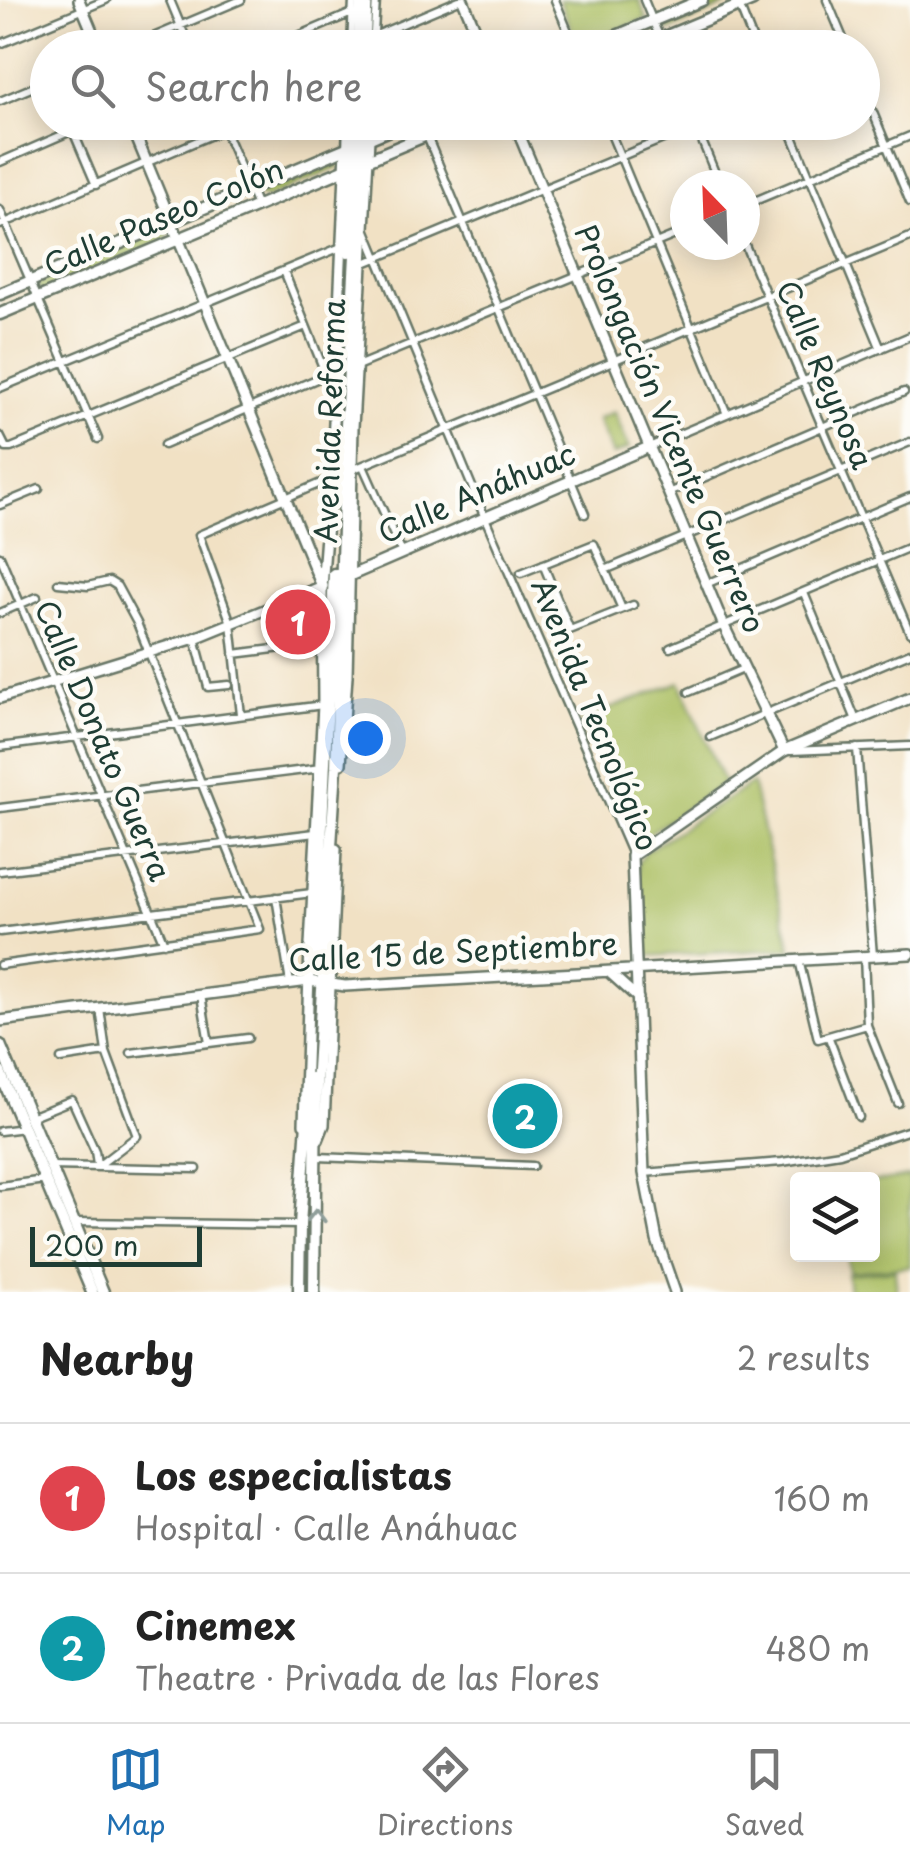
<!DOCTYPE html>
<html lang="en">
<head>
<meta charset="utf-8">
<style>
  :root { --surface:#fff; --page:#f6f6f6; --text:#222; --muted:#767676; --line:#e0e0e0; --accent:#1f6fb2 }
  body { margin:0; font-family:"Playpen Sans",sans-serif; background:var(--page); color:var(--text) }
  .controls { position:absolute; right:30px; bottom:30px; display:grid; overflow:hidden; border-radius:10px; box-shadow:0 5px 25px #0003 }
  .controls button { width:90px; height:90px; display:grid; place-items:center; padding:0; border:0; border-bottom:2px solid var(--line); background:var(--surface); color:var(--text); font:50px sans-serif }
  .compass { position:absolute; left:670px; top:170px; width:90px; height:90px; border-radius:50%; background:var(--surface); box-shadow:0 5px 25px #0003; rotate:337deg }
  .scale { position:absolute; left:30px; bottom:25px; width:172px; box-sizing:border-box; padding-left:10px; border:5px solid #1f3d34; border-top:0; font-size:28px; line-height:35px; white-space:nowrap; color:#1f3d34; -webkit-text-stroke:8px #fdfcf7; paint-order:stroke }
  .you { position:absolute; left:365px; top:738px; width:35px; height:35px; margin:-25px; border:8px solid #fff; border-radius:50%; background:#1a73e8; box-shadow:0 0 0 15px #1a73e833 }
  .badge { display:grid; place-items:center; width:65px; height:65px; border-radius:50%; background:var(--accent); color:#fff; font-size:32px; font-weight:700 }
  .pin { position:absolute; translate:-50% -50%; border:5px solid #fff; box-shadow:0 2px 10px #0006 }
  .list { margin:0; padding:0; list-style:none }
  h2 { display:flex; justify-content:space-between; align-items:center; height:130px; margin:0; padding:0 40px; font-size:42px }
  h2 small { font-size:32px; font-weight:400; color:var(--muted) }
  .list li { display:grid; grid-template-columns:65px 1fr auto; gap:30px; align-items:center; box-sizing:border-box; height:150px; padding:0 40px; border-top:2px solid var(--line) }
  .list b { display:block; font-size:38px; white-space:nowrap }
  .list p { margin:0; font-size:32px; white-space:nowrap; color:var(--muted) }
  .list em { font-size:32px; font-style:normal; color:var(--muted) }
  .icon { flex:none; width:55px; height:55px; fill:none; stroke:currentColor; stroke-width:2; stroke-linecap:round; stroke-linejoin:round }
  .map { position:relative; flex:none; width:910px; height:1292px; overflow:hidden }
  .search { position:absolute; background:var(--surface); box-shadow:0 5px 25px #0003; left:30px; right:30px; top:30px; height:110px; display:flex; align-items:center; gap:25px; box-sizing:border-box; padding:0 35px; border-radius:55px; color:var(--muted); font-size:38px }
  .sheet { height:430px; background:var(--surface) }
  nav { display:flex; justify-content:space-around; align-items:center; box-sizing:border-box; height:140px; border-top:2px solid var(--line); background:var(--surface); font-size:28px; color:var(--muted) }
  nav a { display:grid; justify-items:center; gap:5px }
  nav .on { color:var(--accent) }
  .map>svg:first-child { display:block }
  .green { fill:#acbf63; stroke:#667e4c; stroke-width:2.5 }
  .lines { fill:none; stroke-linecap:round; stroke-linejoin:round }
  .street-casing { stroke:#687666; stroke-width:11 }
  .secondary-casing { stroke:#687666; stroke-width:14 }
  .primary-casing { stroke:#687666; stroke-width:15 }
  .street { stroke:#fff; stroke-width:6 }
  .secondary { stroke:#fff; stroke-width:9 }
  .primary { stroke:#fff; stroke-width:10 }
  .oneway { stroke:#8f9e9a }
  .labels { text-anchor:middle; stroke-width:9; stroke-linejoin:round; paint-order:stroke }
  .street-label { font-size:30px; fill:#1f3d34; stroke:#fdfcf7 }
</style>
</head>
<body>
<div class="map">
<svg width="910" height="1292" viewBox="0 0 910 1292">
  <rect width="100%" height="100%" fill="#fdfcf7"/>
  <filter id="ink" filterUnits="userSpaceOnUse"><feTurbulence type="fractalNoise" baseFrequency=".01" numOctaves="2"/><feDisplacementMap in="SourceGraphic" scale="20" xChannelSelector="R" yChannelSelector="G"/><feConvolveMatrix kernelMatrix="1 2 1 2 8 2 1 2 1" color-interpolation-filters="sRGB"/></filter>
  <filter id="wash" filterUnits="userSpaceOnUse"><feTurbulence type="fractalNoise" baseFrequency=".0048" numOctaves="4" result="noise"/><feDisplacementMap in="SourceGraphic" scale="40" xChannelSelector="R" yChannelSelector="G"/><feGaussianBlur stdDeviation="2.25" result="paint"/><feColorMatrix in="noise" values="0 0 0 0 0 0 0 0 0 0 0 0 0 0 0 0 0 1.4 0 .05"/><feComposite in="paint" operator="in"/></filter>
  <g filter="url(#wash)">
    <rect width="100%" height="100%" fill="#f1e1c4"/>
    <path class="green" d="M 559,0 L 639,0 L 647,19 L 578,46 Z
      M 711,0 L 729,0 L 728,4 L 669,31 L 662,26 L 665,19 Z
      M 337,157 L 339,167 L 267,198 L 259,196 L 259,189 Z
      M 165,229 L 169,237 L 166,240 L 42,294 L 37,283 Z
      M 614,412 L 629,448 L 613,455 L 597,419 Z
      M 680,682 L 724,783 L 638,841 L 632,840 L 580,720 Z
      M 752,783 L 791,949 L 644,956 L 637,864 L 645,852 Z
      M 910,1177 L 910,1266 L 849,1272 L 847,1255 L 872,1254 L 873,1182 Z
      M 895,1270 L 897,1292 L 849,1292 L 847,1274 Z"/>
  </g>
  <g filter="url(#ink)">
    <g class="lines">
      <g class="street-casing">
        <path id="street" d="M 170,0 L 190,48
          M 555,0 L 575,48
          M 644,0 L 664,48
          M 737,0 L 756,48
          M 827,0 L 847,48
          M 385,31 L 391,48
          M 374,36 L 459,0
          M 0,44 L 106,0
          M 127,48 L 241,0
          M 270,48 L 352,13
          M 351,48 L 353,0
          M 373,48 L 376,0
          M 862,86 L 910,202
          M 0,101 L 48,81
          M 221,122 L 257,206
          M 421,122 L 585,514
          M 606,122 L 727,414
          M 787,122 L 881,349
          M 695,124 L 720,185
          M 73,131 L 96,185
          M 369,138 L 370,122
          M 346,149 L 347,122
          M 0,162 L 92,122
          M 745,205 L 910,136
          M 0,210 L 98,439
          M 0,225 L 242,122
          M 365,228 L 485,518 L 632,855
          M 745,245 L 910,633
          M 362,264 L 704,122
          M 284,271 L 326,375
          M 0,388 L 341,247
          M 0,436 L 6,448 L 11,448 L 306,326
          M 164,445 L 335,371 L 357,366 L 685,231
          M 649,447 L 910,336
          M 363,466 L 402,553
          M 354,469 L 910,237
          M 668,493 L 904,392
          M 0,505 L 39,489
          M 0,556 L 164,943
          M 543,564 L 570,630 L 633,605
          M 605,570 L 910,442
          M 521,573 L 594,544 L 622,609
          M 706,584 L 910,497
          M 804,593 L 856,720
          M 0,613 L 37,597
          M 195,638 L 208,687 L 229,685
          M 670,648 L 910,547
          M 234,654 L 322,643
          M 689,692 L 743,669
          M 241,715 L 231,623 L 199,535 L 330,479
          M 710,737 L 910,653
          M 0,747 L 323,705
          M 857,748 L 873,956
          M 791,751 L 910,746
          M 0,808 L 321,768
          M 0,871 L 315,833
          M 276,897 L 290,983
          M 0,932 L 312,893
          M 864,956 L 867,1025 L 898,1103
          M 799,960 L 818,1039 L 867,1025
          M 0,965 L 260,929 L 137,623 L 117,586 L 109,581 L 88,586 L 58,583
          M 201,995 L 209,1043
          M 829,1038 L 859,1117
          M 131,1053 L 248,1038
          M 61,1059 L 106,1052
          M 30,1117 L 72,1100 L 95,1151 L 97,1164
          M 0,1131 L 24,1128
          M 318,1157 L 533,1166
          M 50,1166 L 197,1169
          M 98,1166 L 137,1136 L 106,1052 L 100,1008
          M 644,1173 L 782,1162 L 840,1153 L 910,1130
          M 0,1186 L 45,1180
          M 75,1222 L 300,1225"/>
      </g>
      <g class="secondary-casing">
        <path id="secondary" d="M 79,0 L 99,48
          M 463,0 L 483,48
          M 358,48 L 360,0
          M 365,48 L 367,0
          M 130,122 L 321,584
          M 514,122 L 724,626 L 784,751
          M 361,142 L 362,122
          M 353,146 L 354,122
          M 347,577 L 649,447
          M 0,698 L 195,638 L 323,586
          M 341,764 L 347,676 L 353,427 L 369,139
          M 610,973 L 638,998
          M 0,1021 L 309,981 L 345,986 L 910,954
          M 304,1124 L 310,945 L 323,705 L 322,587 L 333,445 L 346,149
          M 318,1140 L 324,1125 L 336,849
          M 675,1292 L 657,1240 L 644,1173 L 632,856 L 784,751 L 910,698"/>
      </g>
      <g class="primary-casing">
        <path id="primary" d="M 588,48 L 702,0
          M 638,48 L 753,0
          M 348,252 L 353,146
          M 0,294 L 408,122
          M 0,314 L 458,122
          M 333,445 L 339,466
          M 315,971 L 334,574
          M 0,1045 L 103,1292
          M 0,1072 L 92,1292
          M 299,1292 L 300,1225 L 310,1078
          M 314,1292 L 316,1085 L 336,767 L 346,425 L 361,142"/>
      </g>
      <use href="#street" class="street"/>
      <use href="#secondary" class="secondary"/>
      <use href="#primary" class="primary"/>
    </g>
    <defs><path id="oneway-chevron" d="M-2-3.5L2.5 0L-2 3.5" fill="none" stroke-width="1.6" stroke-linecap="round" stroke-linejoin="round" transform="scale(2.5)"/></defs>
    <use class="oneway" href="#oneway-chevron" transform="translate(316 1216) rotate(-89)"/>
  </g>
  <g class="labels">
    <g class="street-label">
      <text transform="translate(164 218) rotate(-23)" y="10">Calle Paseo Colón</text>
      <text transform="translate(824 375) rotate(67)" y="10">Calle Reynosa</text>
      <text transform="translate(331 421) rotate(-88)" y="10">Avenida Reforma</text>
      <text transform="translate(669 429) rotate(67)" y="10">Prolongación Vicente Guerrero</text>
      <text transform="translate(477 494) rotate(-23)" y="10">Calle Anáhuac</text>
      <text transform="translate(594 715) rotate(68)" y="10">Avenida Tecnológico</text>
      <text transform="translate(102 741) rotate(67)" y="10">Calle Donato Guerra</text>
      <text transform="translate(453 953) rotate(-3)" y="10">Calle 15 de Septiembre</text>
    </g>
  </g>
</svg>
<div class="controls">
<button><svg class="icon" aria-label="layers" viewBox="0 0 24 24"><path d="M12 4l9 5-9 5-9-5zM3 14l9 5 9-5"/></svg></button>
</div>
<svg class="compass" viewBox="-18 -18 36 36"><path d="M0-13l5 13h-10z" fill="#e53935"/><path d="M0 13l5-13h-10z" fill="#767676"/></svg>
<div class="scale">200 m</div>
<div class="you"></div>
<div class="pin badge" style="left:298px;top:622px;background:#e0444e">1</div>
<div class="pin badge" style="left:525px;top:1116px;background:#0f9aa8">2</div>
<div class="search"><svg class="icon" aria-label="search" viewBox="0 0 24 24"><circle cx="10" cy="10" r="6"/><path d="M15 15l6 6"/></svg>Search here</div>
</div>
<section class="sheet">
<h2>Nearby<small>2 results</small></h2>
<ul class="list">
<li><span class="badge" style="background:#e0444e">1</span><div><b>Los especialistas</b><p>Hospital · Calle Anáhuac</p></div><em>160 m</em></li>
<li><span class="badge" style="background:#0f9aa8">2</span><div><b>Cinemex</b><p>Theatre · Privada de las Flores</p></div><em>480 m</em></li>
</ul>
</section>
<nav>
<a class="on"><svg class="icon" aria-label="map" viewBox="0 0 24 24"><path d="M3 6l6-2 6 2 6-2v14l-6 2-6-2-6 2zM9 4v14M15 6v14"/></svg>Map</a>
<a><svg class="icon" aria-label="directions" viewBox="0 0 24 24"><path d="M12 3l9 9-9 9-9-9zM9 14v-3h6M13 9l2 2-2 2"/></svg>Directions</a>
<a><svg class="icon" aria-label="saved" viewBox="0 0 24 24"><path d="M7 4h10v16l-5-4-5 4z"/></svg>Saved</a>
</nav>
</body>
</html>
